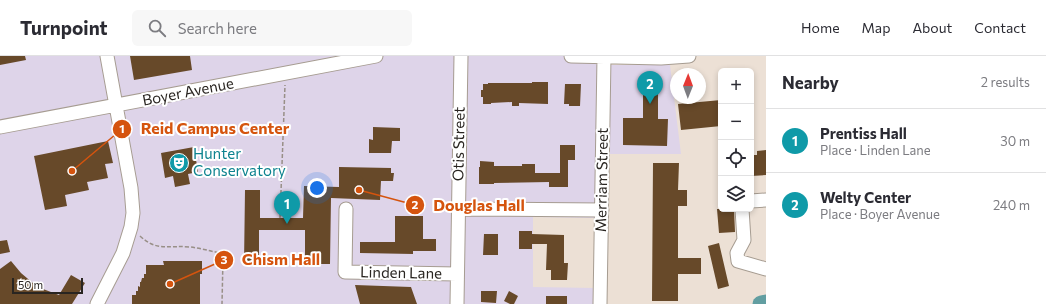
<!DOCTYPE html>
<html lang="en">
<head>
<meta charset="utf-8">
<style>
  :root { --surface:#fff; --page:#f7f7f7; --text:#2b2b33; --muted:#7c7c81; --line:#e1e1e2; --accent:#0b886a }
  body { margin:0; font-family:Commissioner,sans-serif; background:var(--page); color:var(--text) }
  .controls { position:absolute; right:12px; top:12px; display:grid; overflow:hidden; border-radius:6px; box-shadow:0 2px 6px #0003 }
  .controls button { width:36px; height:36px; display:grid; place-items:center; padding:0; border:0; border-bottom:1px solid var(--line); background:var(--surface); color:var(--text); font:20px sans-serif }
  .compass { position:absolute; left:670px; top:12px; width:36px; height:36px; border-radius:50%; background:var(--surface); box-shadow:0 2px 6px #0003; rotate:1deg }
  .scale { position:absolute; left:12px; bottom:10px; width:71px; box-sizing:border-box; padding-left:4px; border:2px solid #292521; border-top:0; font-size:11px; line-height:14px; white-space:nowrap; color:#292521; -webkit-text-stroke:3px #fff; paint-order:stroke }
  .you { position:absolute; left:317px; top:132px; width:14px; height:14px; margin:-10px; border:3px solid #fff; border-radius:50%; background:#1a73e8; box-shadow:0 0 0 6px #1a73e833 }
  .badge { display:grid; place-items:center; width:26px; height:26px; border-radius:50%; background:var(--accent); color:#fff; font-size:13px; font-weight:700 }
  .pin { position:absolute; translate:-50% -33px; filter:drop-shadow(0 1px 2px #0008) }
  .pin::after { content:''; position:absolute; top:21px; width:14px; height:12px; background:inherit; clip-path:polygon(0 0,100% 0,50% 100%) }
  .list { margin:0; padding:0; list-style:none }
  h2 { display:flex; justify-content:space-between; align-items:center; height:52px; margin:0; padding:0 16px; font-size:17px }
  h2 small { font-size:13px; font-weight:400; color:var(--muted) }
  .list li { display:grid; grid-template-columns:26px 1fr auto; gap:12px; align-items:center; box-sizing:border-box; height:64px; padding:0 16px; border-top:1px solid var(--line) }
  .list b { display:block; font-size:15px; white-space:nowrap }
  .list p { margin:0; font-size:13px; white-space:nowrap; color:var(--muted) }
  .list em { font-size:13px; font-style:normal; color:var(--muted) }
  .icon { flex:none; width:22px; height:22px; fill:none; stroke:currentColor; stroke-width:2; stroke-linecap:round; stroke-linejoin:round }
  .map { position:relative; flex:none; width:766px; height:248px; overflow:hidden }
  header { display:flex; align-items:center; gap:24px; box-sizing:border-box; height:56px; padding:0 20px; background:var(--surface); border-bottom:1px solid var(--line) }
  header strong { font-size:19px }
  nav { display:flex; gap:22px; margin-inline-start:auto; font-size:14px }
  .search { width:280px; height:36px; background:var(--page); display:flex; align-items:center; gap:10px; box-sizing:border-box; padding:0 14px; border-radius:6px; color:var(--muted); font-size:15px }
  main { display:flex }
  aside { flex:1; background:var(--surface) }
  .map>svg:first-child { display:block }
  .education { fill:#ded4e9 }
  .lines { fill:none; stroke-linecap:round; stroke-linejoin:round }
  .river { stroke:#629ea1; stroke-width:17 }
  .building { fill:#674929 }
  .minor-casing { stroke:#a69c91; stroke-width:15 }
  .path { stroke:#988f87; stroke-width:1.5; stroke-dasharray:4 2; stroke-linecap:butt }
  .minor { stroke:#fff; stroke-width:13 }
  .labels { text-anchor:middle; stroke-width:4; stroke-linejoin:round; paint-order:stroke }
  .street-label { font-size:15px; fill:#292521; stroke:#fff }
  .culture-label { font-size:15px; fill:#0d838f; stroke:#fff; text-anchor:start }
  .leader { fill:none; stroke:#d5540e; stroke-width:1.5 }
  .callout-dot { fill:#d5540e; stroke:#fff; stroke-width:1.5 }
  .mark-label { font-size:12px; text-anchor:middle; font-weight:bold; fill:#fff }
  .callout-label { font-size:16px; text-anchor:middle; font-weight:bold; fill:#d5540e; stroke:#fff; stroke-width:4; stroke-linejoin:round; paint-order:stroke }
</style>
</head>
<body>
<header>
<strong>Turnpoint</strong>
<div class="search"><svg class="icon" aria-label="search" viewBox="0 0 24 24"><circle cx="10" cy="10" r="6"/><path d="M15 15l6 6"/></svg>Search here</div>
<nav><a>Home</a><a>Map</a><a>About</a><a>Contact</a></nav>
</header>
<main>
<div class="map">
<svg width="766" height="248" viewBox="0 0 766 248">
  <rect width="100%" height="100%" fill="#ece0d5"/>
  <path class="education" d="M 0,0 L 637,0 L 604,1 L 595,162 L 533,161 L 533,231 L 595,232 L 594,248 L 0,248 Z
    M 609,9 L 670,9 L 681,98 L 608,98 Z"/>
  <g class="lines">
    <path class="river" d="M 761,248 L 766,247"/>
  </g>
  <path class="building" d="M 0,0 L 25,0 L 26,4 L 0,9 Z
    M 130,0 L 190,0 L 192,14 L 134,24 Z
    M 532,26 L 548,26 L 548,48 L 519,47 L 519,50 L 512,50 L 512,46 L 491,47 L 491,48 L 483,48 L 483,41 L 481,41 L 481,34 L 483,34 L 483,28 L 488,28 L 488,27 L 532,27 Z
    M 565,28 L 581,28 L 580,50 L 569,50 L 569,48 L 564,48 Z
    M 643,37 L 658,37 L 658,63 L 668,63 L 667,90 L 623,89 L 623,62 L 643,62 Z
    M 721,44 L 721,70 L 681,74 L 678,48 Z
    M 373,71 L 400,72 L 400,85 L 392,85 L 391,97 L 369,97 L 369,83 L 373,84 Z
    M 108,85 L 113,107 L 105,108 L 108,122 L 87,126 L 89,134 L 65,139 L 67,150 L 45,154 L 34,100 Z
    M 560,89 L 575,89 L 575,104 L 568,104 L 568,131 L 549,131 L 549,126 L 494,127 L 494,128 L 479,128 L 479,111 L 480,111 L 480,105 L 494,106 L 494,110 L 522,110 L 522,108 L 535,108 L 535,117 L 560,117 Z
    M 194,91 L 198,116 L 188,118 L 190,128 L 175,131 L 173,120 L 165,122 L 161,97 Z
    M 766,94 L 766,119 L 751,120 L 751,99 L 757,99 L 757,95 Z
    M 653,107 L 679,107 L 678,134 L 687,134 L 687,150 L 678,150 L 678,202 L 701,202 L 701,218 L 678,218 L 678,245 L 652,245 Z
    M 339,111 L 391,112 L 391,117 L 394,117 L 393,125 L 381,125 L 380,144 L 331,142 L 330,208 L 305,208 L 305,174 L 259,174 L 259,209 L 244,209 L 245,134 L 260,134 L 260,162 L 303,162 L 304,130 L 339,131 Z
    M 717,153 L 734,153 L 735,176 L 719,177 Z
    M 395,160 L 423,160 L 423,183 L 436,183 L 436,195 L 413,195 L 413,198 L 360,197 L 360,186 L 395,186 Z
    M 519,175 L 532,175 L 532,178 L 564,179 L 564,207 L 568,207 L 567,224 L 551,224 L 551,214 L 546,214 L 547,188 L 532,188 L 532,193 L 519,193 Z
    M 484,178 L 498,178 L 498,199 L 483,199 Z
    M 7,184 L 10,196 L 0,198 L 0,185 Z
    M 719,187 L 729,230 L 718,233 L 708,190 Z
    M 11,205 L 21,217 L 34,228 L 43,233 L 59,239 L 71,219 L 85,227 L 72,248 L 0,248 L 0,213 Z
    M 163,205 L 202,205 L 202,218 L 200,218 L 200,248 L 132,248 L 132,239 L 136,239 L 136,235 L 138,235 L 138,230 L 140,231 L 140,226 L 141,226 L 142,222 L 144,222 L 144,218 L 146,218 L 146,209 L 164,209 Z
    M 355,229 L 411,231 L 417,248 L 360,248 Z
    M 481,235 L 497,235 L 496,247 L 481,246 Z
    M 509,235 L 518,240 L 514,248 L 510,248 L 504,245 Z
    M 546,240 L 567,240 L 567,248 L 546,248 Z"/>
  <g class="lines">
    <g class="minor-casing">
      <path id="minor" d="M 571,0 L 661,2 L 689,0
        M 0,71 L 376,0
        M 751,145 L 766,144
        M 346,153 L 345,216 L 457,218
        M 458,153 L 602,154
        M 742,153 L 744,184 L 737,197 L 738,205 L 766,213
        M 97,248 L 123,197 L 131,171 L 133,157 L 131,132 L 107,0
        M 457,248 L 461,0
        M 600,248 L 604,1"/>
    </g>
    <path class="path" d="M 280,162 L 285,29
      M 140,180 C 157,196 169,189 190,191 C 200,192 210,195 220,197 L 223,202 L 222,248"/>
    <use href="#minor" class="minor"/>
  </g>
  <defs>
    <g id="theatre-disc" transform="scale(1)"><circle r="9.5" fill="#0f9aa8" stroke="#fff"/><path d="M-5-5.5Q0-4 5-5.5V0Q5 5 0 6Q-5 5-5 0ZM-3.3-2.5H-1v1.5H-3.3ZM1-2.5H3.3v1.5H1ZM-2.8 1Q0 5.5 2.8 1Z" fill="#fff"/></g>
  </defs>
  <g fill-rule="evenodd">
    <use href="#theatre-disc" x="179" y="107"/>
  </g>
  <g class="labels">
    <g class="street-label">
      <text transform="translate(188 36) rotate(-11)" y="5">Boyer Avenue</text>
      <text transform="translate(459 88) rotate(-89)" y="5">Otis Street</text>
      <text transform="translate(602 124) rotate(-89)" y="5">Merriam Street</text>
      <text transform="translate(401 217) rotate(1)" y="5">Linden Lane</text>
    </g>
    <g class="culture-label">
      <text x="193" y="103">Hunter<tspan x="193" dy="17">Conservatory</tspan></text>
    </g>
  </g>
  <path class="leader" d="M72 115L122 73M359 134L415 149M170 228L224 204"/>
  <g class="callout-dot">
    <circle cx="72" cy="115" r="4"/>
    <circle cx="359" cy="134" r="4"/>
    <circle cx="170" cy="228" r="4"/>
    <circle cx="122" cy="73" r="10"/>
    <circle cx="415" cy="149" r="10"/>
    <circle cx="224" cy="204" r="10"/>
  </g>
  <g class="mark-label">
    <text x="122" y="77">1</text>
    <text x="415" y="153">2</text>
    <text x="224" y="208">3</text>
  </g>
  <g class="callout-label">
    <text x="215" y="78">Reid Campus Center</text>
    <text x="479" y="155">Douglas Hall</text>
    <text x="281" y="209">Chism Hall</text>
  </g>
</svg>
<div class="controls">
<button>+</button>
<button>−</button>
<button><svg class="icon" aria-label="locate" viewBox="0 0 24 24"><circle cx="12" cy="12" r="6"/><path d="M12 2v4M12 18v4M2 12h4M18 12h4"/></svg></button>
<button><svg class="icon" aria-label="layers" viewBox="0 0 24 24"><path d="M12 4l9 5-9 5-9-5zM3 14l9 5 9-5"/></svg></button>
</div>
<svg class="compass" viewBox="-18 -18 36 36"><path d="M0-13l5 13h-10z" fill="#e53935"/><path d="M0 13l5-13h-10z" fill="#7c7c81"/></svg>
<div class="scale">50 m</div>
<div class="you"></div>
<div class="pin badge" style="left:287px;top:168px;background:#0f9aa8">1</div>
<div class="pin badge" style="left:650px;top:48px;background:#0f9aa8">2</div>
</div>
<aside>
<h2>Nearby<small>2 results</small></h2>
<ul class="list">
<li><span class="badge" style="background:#0f9aa8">1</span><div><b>Prentiss Hall</b><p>Place · Linden Lane</p></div><em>30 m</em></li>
<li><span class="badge" style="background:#0f9aa8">2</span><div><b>Welty Center</b><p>Place · Boyer Avenue</p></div><em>240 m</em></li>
</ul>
</aside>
</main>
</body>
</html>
